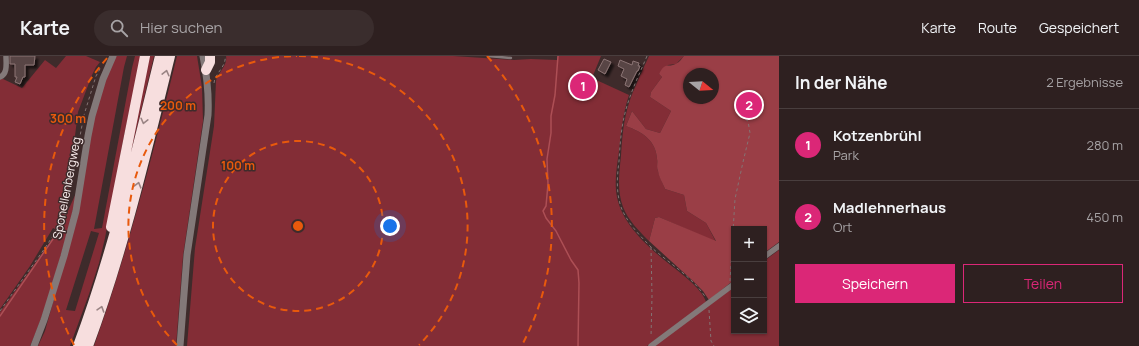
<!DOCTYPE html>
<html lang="de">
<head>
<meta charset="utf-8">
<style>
  :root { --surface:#2e2020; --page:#3a2d2d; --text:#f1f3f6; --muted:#a7a3a5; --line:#493e3e; --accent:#db2777 }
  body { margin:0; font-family:Manrope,sans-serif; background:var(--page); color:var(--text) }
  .controls { position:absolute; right:12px; bottom:12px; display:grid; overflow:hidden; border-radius:0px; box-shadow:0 1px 3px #0004 }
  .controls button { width:36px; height:36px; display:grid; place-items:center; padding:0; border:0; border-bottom:1px solid var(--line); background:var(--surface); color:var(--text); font:20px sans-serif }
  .compass { position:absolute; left:683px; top:12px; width:36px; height:36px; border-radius:50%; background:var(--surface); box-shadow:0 1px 3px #0004; rotate:108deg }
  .you { position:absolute; left:390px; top:170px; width:14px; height:14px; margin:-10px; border:3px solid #fff; border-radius:50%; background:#1a73e8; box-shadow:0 0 0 6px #1a73e833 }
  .badge { display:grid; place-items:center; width:26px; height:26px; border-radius:50%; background:var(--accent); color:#fff; font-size:13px; font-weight:700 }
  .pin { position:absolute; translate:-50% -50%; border:2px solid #fff; box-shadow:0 1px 4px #0006 }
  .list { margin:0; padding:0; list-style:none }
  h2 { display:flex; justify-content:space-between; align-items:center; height:52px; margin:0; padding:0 16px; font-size:17px }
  h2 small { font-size:13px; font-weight:400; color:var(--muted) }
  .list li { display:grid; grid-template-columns:26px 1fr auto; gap:12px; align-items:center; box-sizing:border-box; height:72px; padding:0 16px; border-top:1px solid var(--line) }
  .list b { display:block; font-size:15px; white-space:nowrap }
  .list p { margin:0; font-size:13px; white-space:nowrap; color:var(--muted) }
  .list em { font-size:13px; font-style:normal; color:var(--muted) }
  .actions { display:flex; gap:8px; padding:12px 16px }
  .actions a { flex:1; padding:9px 0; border:1px solid var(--accent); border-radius:0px; text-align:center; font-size:14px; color:var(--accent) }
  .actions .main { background:var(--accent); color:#fff }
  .icon { flex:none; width:22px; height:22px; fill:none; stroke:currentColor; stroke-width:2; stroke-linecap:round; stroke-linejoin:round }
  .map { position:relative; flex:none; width:779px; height:290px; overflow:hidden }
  header { display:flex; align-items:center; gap:24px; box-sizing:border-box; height:56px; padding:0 20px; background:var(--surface); border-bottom:1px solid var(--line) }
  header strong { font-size:19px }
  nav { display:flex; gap:22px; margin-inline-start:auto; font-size:14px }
  .search { width:280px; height:36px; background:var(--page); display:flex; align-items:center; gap:10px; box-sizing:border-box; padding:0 14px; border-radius:22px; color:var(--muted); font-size:15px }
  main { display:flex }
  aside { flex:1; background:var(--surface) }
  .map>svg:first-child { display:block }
  .green { fill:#832d36; fill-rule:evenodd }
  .forest { fill:#9a3e46; fill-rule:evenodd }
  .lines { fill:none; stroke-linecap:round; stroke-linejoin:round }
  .stream { stroke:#ad4f55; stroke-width:1.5 }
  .building { fill:#584444; stroke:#8b7474; filter:url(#shadow) }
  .path { stroke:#847474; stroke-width:1; stroke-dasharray:3 3; stroke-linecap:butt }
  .service { stroke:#837979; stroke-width:2.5 }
  .minor { stroke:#837979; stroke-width:5.5 }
  .tertiary { stroke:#837979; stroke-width:7 }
  .motorway { stroke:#f7dede; stroke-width:10 }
  .oneway { stroke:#9a8484 }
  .ring { fill:none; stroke:#e8590c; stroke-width:2; stroke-dasharray:7 5 }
  .labels { text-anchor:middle; stroke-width:3; stroke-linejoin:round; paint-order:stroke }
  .street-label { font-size:12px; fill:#fbeeee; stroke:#3e2b2b }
  .centre { fill:#e8590c; stroke:#3e2b2b; stroke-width:2 }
  .ring-label { font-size:12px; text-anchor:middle; font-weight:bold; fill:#e8590c; stroke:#3e2b2b; stroke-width:3; stroke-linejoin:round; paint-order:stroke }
</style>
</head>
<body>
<header>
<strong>Karte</strong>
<div class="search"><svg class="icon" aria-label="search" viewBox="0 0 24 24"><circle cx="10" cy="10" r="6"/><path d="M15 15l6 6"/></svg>Hier suchen</div>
<nav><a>Karte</a><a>Route</a><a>Gespeichert</a></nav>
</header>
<main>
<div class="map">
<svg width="779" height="290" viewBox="0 0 779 290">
  <defs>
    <filter id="shadow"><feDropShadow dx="3" dy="3" stdDeviation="1" flood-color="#0009"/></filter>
  </defs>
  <rect width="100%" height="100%" fill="#3e2b2b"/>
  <path class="green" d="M 66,0 L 86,0 L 100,6 L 96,11 L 92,19 L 78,56 L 65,158 L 58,172 L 66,159 L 77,135 C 71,166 62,196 53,226 C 46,247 40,269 30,290 L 0,290 L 0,256 L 49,188 L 57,174 L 53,172 L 30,210 L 0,253 L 0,23 L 3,23 L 22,32 L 45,4 L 56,12 Z
    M 115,0 L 127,0 L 124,11 L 94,173 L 102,172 L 132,12 L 135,0 L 141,0 L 123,85 L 105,182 L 99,207 L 89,238 L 70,290 L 38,290 L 45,275 L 68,192 L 96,50 ZM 91,175 L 99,177 L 75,255 L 66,254 Z
    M 147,0 L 154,0 L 127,113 Z
    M 177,0 L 197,0 L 202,31 L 203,65 L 183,200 L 176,290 L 94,290 C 128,195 153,98 177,0 Z
    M 226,0 L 453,0 L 514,4 L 531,3 L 557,4 L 558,0 L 601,0 L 592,22 L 629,39 C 623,57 621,76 619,95 C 617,110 614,126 617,141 C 622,168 648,191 668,207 C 680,217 702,232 706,246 L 647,290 L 187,290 L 195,192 L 214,70 L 216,25 C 218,16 228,9 226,0 Z
    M 649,0 L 684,0 L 676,8 L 668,9 L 659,18 L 662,21 L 651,36 L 650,41 L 671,55 L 660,77 L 646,73 L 632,55 L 626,70 C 642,76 656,84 657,103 C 658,107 656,111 658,115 C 659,121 663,127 665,133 L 684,139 L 687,155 L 706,167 L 716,186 L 659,161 L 655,162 L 649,185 C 639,175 628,164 623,151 C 617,135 619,117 621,100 C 622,84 623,69 627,54 C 632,35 641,18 649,0 Z
    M 779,194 L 779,290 L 654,290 L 734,231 L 734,275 L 764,275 L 764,205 Z"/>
  <path class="forest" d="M 684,0 L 779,0 L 779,186 L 764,197 L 764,173 L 734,173 L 734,224 L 709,244 L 703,235 L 693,225 L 649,185 L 655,162 L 659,161 L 716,185 L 706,167 L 687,155 L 684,139 L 665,133 C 663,127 659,122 658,115 C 656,111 658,107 657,103 C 656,84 642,76 626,70 L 632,55 L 646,73 L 660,77 L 671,55 L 650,41 L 651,36 L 662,21 L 659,18 C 666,4 669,13 677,7 C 680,6 682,2 684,0 ZM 689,18 L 713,18 L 713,42 L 689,42 Z"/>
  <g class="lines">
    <path class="stream" d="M 558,0 L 555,39 L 551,60 L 551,77 L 547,103 L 548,128 L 546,150 L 543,155 L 546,162 L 556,175 L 571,204 L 578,214 L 579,227 L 578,290
      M 0,260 L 53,183"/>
  </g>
  <path class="building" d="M 10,0 L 35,0 L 34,9 L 25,9 L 25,21 L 23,21 L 20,28 L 15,26 L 17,21 L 15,21 L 15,8 L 10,8 Z
    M 604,3 L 611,6 L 605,18 L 598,14 Z
    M 620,4 L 632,9 L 633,5 L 639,7 L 638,10 L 640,10 L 638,15 L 637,15 L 629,31 L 625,29 L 627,23 L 621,20 L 624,13 L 618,10 Z"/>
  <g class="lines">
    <path class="path" d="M 647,0 C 639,19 630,37 625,57 C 621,73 620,89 619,105 C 617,121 616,136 621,151 C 626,165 639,179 650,190 C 668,207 692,220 706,242
      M 214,27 C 215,17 227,10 225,0
      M 651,191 L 652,240 L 651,281
      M 730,225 L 735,143 L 743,106 L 750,77 L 748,65 L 740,60
      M 709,254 L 711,285 L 714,290
      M 0,255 L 45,192 L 56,175 L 65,159 L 84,59 L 96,20 L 101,11"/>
    <path class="service" d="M 488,0 L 511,2"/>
    <path class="minor" d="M 0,21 C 8,18 6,7 6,0
      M 764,201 L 779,190
      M 651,290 L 734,228"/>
    <path class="tertiary" d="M 34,290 L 44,264 L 64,200 L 76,155 L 88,80 L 92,60 L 103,23 L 113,0
      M 180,290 L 187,199 L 208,59 C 209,39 207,20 203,0"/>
    <path class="motorway" d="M 206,14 L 210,6 L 210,0
      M 111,171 L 145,0
      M 78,290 C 113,196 136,98 160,0
      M 88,290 C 123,196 146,98 170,0"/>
  </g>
  <defs><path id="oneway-chevron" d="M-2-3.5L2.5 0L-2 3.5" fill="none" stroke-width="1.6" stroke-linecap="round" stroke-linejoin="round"/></defs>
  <g class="oneway">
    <use href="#oneway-chevron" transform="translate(166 17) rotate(-76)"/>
    <use href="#oneway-chevron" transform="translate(144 65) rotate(104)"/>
    <use href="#oneway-chevron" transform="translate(138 129) rotate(-75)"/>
    <use href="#oneway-chevron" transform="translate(101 253) rotate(-72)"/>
  </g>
  <g class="ring">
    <circle cx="298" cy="170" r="85"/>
    <path d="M177 289A170 170 0 0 1 297 0M299 0A170 170 0 0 1 419 289"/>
    <path d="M74 289A254 254 0 0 1 109 0M487 0A254 254 0 0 1 522 289"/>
  </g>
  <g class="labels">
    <g class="street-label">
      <text transform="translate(67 132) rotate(-79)" y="4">Sponellenbergweg</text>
    </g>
  </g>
  <circle cx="298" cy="170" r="6" class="centre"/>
  <g class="ring-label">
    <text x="178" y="54">200 m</text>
    <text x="68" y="67">300 m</text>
    <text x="238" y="114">100 m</text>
  </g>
</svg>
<div class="controls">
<button>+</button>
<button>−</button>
<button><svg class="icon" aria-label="layers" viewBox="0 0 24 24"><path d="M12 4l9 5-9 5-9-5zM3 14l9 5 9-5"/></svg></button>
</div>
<svg class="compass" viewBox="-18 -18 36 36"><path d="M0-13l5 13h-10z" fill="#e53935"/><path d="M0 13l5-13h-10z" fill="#a7a3a5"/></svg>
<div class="you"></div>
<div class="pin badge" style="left:583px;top:30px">1</div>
<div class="pin badge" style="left:749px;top:49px">2</div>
</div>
<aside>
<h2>In der Nähe<small>2 Ergebnisse</small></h2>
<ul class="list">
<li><span class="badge">1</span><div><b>Kotzenbrühl</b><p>Park</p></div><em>280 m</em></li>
<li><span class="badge">2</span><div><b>Madlehnerhaus</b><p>Ort</p></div><em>450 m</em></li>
</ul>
<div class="actions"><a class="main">Speichern</a><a>Teilen</a></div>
</aside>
</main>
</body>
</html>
